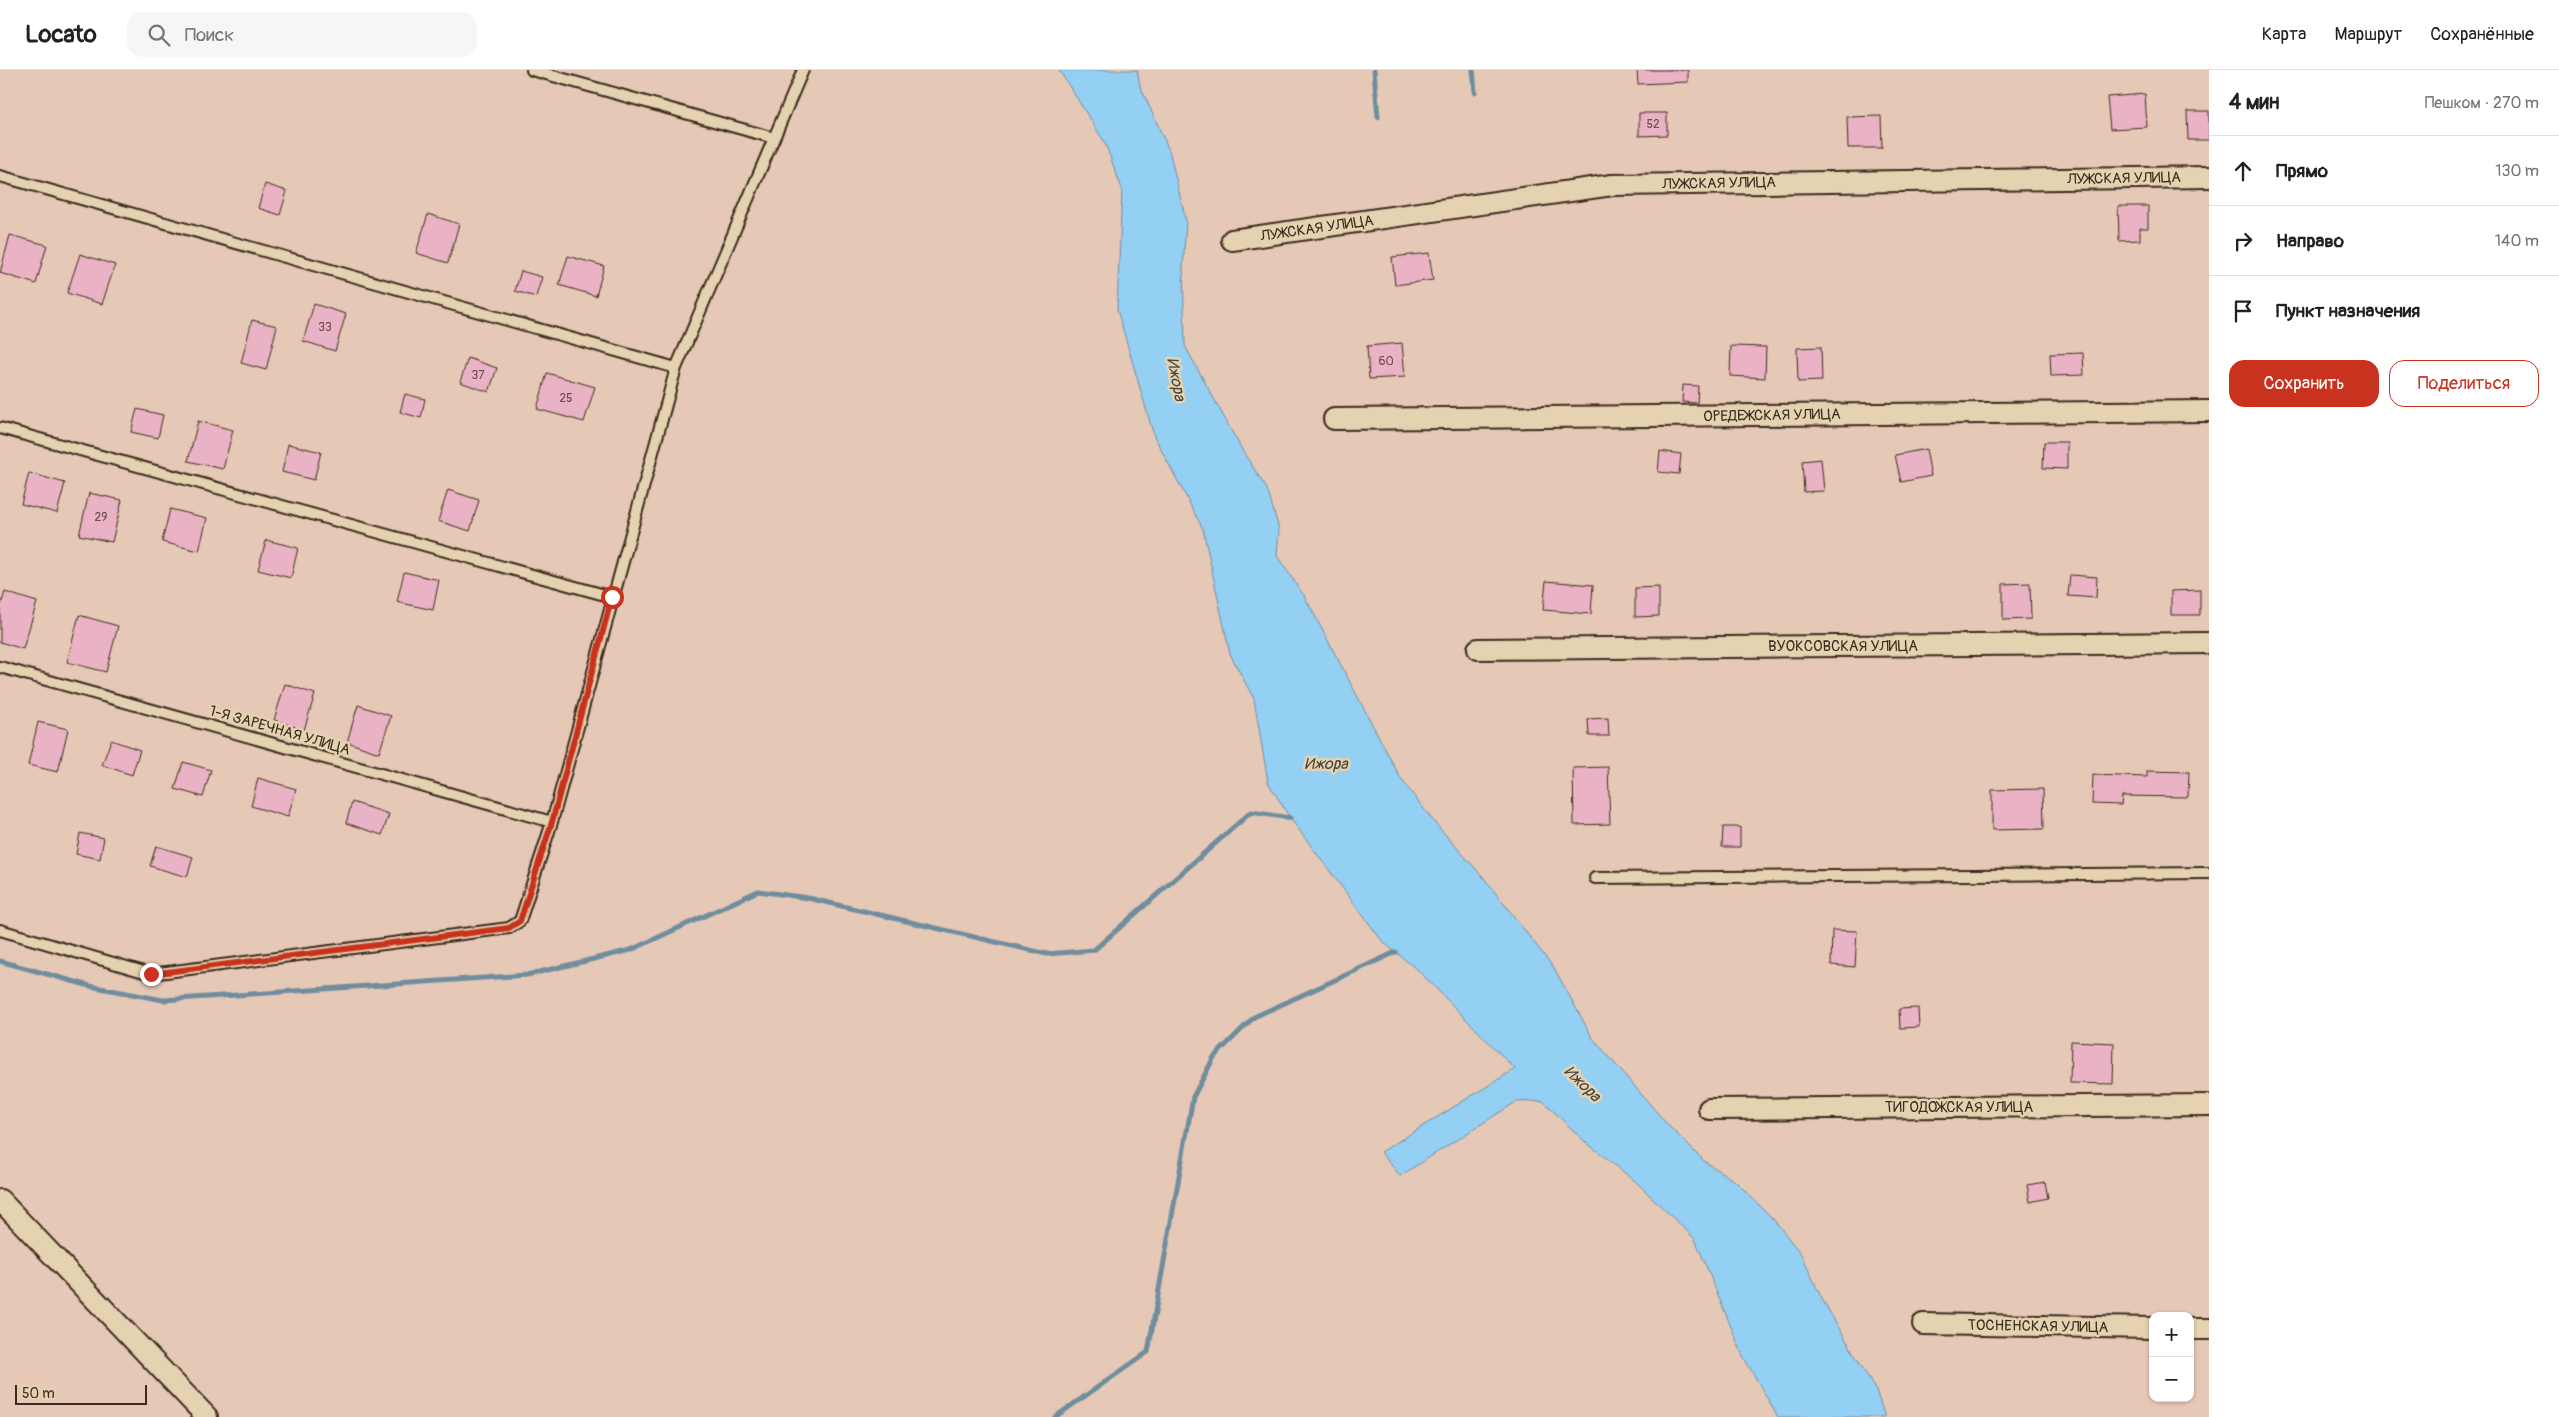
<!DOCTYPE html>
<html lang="ru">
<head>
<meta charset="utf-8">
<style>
  :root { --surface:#fff; --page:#f6f6f6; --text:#202124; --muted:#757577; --line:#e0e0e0; --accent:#c8321e }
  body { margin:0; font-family:Pangolin,sans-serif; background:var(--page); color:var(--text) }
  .controls { position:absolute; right:15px; bottom:15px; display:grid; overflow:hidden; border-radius:10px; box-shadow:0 1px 4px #0004 }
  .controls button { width:45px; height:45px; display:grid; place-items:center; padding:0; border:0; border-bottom:1px solid var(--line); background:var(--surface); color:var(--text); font:25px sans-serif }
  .scale { position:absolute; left:15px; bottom:12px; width:132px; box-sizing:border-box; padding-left:5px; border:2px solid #3b2a1e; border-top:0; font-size:14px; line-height:18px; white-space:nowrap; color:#3b2a1e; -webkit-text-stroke:4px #e4d2b0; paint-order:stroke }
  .stop { position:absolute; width:15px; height:15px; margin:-11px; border:4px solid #c8321e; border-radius:50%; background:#fff }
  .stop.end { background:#c8321e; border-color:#fff; box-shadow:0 1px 5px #0008 }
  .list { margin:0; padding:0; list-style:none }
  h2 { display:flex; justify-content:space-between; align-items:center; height:65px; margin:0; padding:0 20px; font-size:21px }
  h2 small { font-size:16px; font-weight:400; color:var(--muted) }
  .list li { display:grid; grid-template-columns:32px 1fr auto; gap:15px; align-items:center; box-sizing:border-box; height:70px; padding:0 20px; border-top:1px solid var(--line) }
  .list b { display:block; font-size:19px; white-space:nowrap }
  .list em { font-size:16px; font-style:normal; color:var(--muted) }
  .actions { display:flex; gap:10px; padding:15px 20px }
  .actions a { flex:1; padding:11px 0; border:1px solid var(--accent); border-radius:15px; text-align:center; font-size:18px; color:var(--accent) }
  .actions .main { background:var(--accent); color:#fff }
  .icon { flex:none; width:28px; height:28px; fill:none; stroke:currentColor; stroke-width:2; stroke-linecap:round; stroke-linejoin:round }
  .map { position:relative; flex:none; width:2209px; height:1347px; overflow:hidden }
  header { display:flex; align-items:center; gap:30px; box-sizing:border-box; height:70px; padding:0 25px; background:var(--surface); border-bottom:1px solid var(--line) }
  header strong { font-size:24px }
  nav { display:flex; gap:28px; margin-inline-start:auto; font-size:18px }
  .search { width:350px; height:45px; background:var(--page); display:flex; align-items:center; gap:12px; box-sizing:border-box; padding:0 18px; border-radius:15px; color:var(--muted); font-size:19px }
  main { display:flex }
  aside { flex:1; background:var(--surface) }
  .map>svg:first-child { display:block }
  .water { fill:#94cff4; stroke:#708d9e }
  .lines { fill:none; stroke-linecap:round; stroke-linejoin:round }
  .stream { stroke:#708d9e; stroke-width:5 }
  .building { fill:#eab2c5; stroke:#3b2a1e }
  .service-casing { stroke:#3b2a1e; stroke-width:14 }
  .minor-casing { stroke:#3b2a1e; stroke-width:24 }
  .service { stroke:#e4d2b0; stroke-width:10 }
  .minor { stroke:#e4d2b0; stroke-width:20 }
  .route { stroke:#c8321e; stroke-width:6 }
  .labels { text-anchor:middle; stroke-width:5; stroke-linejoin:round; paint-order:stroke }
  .number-label { font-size:12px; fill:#674c48 }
  .street-label { font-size:15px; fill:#3b2a1e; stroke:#e4d2b0 }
  .water-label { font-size:16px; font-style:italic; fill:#48433e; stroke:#e4d2b0 }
</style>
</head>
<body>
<header>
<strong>Locato</strong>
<div class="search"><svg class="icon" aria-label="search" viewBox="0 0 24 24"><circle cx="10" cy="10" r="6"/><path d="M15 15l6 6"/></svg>Поиск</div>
<nav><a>Карта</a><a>Маршрут</a><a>Сохранённые</a></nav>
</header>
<main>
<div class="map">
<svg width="2209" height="1347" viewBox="0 0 2209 1347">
  <rect width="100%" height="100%" fill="#e6c8b6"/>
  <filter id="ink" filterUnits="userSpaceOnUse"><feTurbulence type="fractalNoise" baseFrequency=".02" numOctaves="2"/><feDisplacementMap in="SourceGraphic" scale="10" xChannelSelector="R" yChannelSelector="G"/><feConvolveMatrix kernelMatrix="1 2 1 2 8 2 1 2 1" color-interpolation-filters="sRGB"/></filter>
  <g filter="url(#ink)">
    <path class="water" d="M 1059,0 L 1137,0 L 1140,16 L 1169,80 L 1186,151 L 1183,197 L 1185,276 L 1242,380 L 1267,419 L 1279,459 L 1277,486 L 1305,527 L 1401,709 L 1434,752 L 1483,807 L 1554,898 L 1592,967 L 1666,1053 L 1704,1091 L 1736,1112 L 1775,1151 L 1801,1184 L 1822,1229 L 1876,1321 L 1885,1347 L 1778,1347 L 1743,1286 L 1695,1169 L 1635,1111 L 1582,1069 L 1543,1031 L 1516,1032 L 1400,1106 L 1381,1082 L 1515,999 L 1420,902 L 1383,872 L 1290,748 L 1268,712 L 1254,629 L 1230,584 L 1203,459 L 1154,366 L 1117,239 L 1122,119 L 1105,73 Z"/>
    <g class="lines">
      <path class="stream" d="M 1374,0 L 1378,47
        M 1473,0 L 1475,22
        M 0,891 L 90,916 L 163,930 L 527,905 L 631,880 L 758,821 L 808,828 L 1047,884 L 1094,880 L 1251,742 L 1290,748
        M 1055,1347 L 1148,1282 L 1193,1027 L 1214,987 L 1254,947 L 1396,882"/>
    </g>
    <path class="building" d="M 1637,0 L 1688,0 L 1688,12 L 1638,14 Z
      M 2145,24 L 2147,57 L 2110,59 L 2107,27 Z
      M 2187,41 L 2209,41 L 2209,70 L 2188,70 Z
      M 1639,43 L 1667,43 L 1667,65 L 1639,66 Z
      M 1881,46 L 1882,78 L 1848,78 L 1847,47 Z
      M 265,114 L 287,121 L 280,145 L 258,138 Z
      M 2118,136 L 2148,136 L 2148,158 L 2140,158 L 2140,170 L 2119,171 Z
      M 428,144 L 459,154 L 448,193 L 416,183 Z
      M 10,165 L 47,175 L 36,214 L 0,203 Z
      M 1429,183 L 1433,210 L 1395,215 L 1392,187 Z
      M 80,184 L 115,195 L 102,234 L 67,223 Z
      M 568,186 L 604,196 L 596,226 L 559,215 Z
      M 521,201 L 542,207 L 536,227 L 515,221 Z
      M 314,234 L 346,244 L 335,281 L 303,271 Z
      M 252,250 L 277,256 L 266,300 L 241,293 Z
      M 1402,273 L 1405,307 L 1369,309 L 1367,276 Z
      M 1731,276 L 1766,277 L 1765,308 L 1730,306 Z
      M 1821,277 L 1822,311 L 1798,312 L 1797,278 Z
      M 2083,283 L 2084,305 L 2051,306 L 2050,284 Z
      M 468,288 L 497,298 L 489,322 L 460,312 Z
      M 547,303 L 595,317 L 584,352 L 537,339 Z
      M 1683,315 L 1698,316 L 1697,333 L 1682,332 Z
      M 405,324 L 425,329 L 421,348 L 400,342 Z
      M 137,339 L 163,345 L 158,368 L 131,362 Z
      M 198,351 L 233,360 L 223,399 L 188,391 Z
      M 2044,372 L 2067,372 L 2067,399 L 2043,398 Z
      M 288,374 L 321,382 L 314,410 L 282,402 Z
      M 1926,379 L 1931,406 L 1901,412 L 1895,385 Z
      M 1660,381 L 1681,384 L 1679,404 L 1658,402 Z
      M 1821,389 L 1824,421 L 1804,422 L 1802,391 Z
      M 29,403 L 65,413 L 57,443 L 21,434 Z
      M 448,420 L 479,430 L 470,461 L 438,451 Z
      M 89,423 L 122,430 L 112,472 L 79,465 Z
      M 170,439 L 207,448 L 199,481 L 162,472 Z
      M 266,470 L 298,478 L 291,508 L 258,500 Z
      M 404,502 L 439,510 L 433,540 L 397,532 Z
      M 2070,505 L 2097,507 L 2096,528 L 2068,526 Z
      M 1546,511 L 1593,515 L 1591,544 L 1543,540 Z
      M 2030,513 L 2031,549 L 2003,550 L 2003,514 Z
      M 1659,517 L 1659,546 L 1635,547 L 1635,518 Z
      M 2200,520 L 2200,545 L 2171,545 L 2171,521 Z
      M 5,522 L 37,532 L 23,579 L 0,572 L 0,538 Z
      M 79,545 L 118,556 L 106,602 L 67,592 Z
      M 285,614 L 315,624 L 304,660 L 274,650 Z
      M 358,635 L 391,646 L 379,683 L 347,672 Z
      M 1608,648 L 1609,666 L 1589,666 L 1588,649 Z
      M 38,652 L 68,659 L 58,702 L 28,695 Z
      M 111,670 L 140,680 L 132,705 L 102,695 Z
      M 183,692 L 211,700 L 203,727 L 175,719 Z
      M 1608,697 L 1610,754 L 1574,755 L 1573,698 Z
      M 2147,701 L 2189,702 L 2188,727 L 2122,726 L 2121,735 L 2092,734 L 2093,705 L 2147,707 Z
      M 258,708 L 296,719 L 288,747 L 251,736 Z
      M 2043,719 L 2044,759 L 1992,760 L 1992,720 Z
      M 352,732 L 389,744 L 382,765 L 346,753 Z
      M 1723,757 L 1740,757 L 1740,777 L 1722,777 Z
      M 80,763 L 104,768 L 100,789 L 76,784 Z
      M 156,776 L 193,787 L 187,807 L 150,796 Z
      M 1832,860 L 1857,861 L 1855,897 L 1831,895 Z
      M 1918,938 L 1919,957 L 1900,958 L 1899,939 Z
      M 2071,971 L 2114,973 L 2113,1014 L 2070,1013 Z
      M 2045,1112 L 2048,1128 L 2030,1132 L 2027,1115 Z"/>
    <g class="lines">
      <g class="service-casing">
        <path id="service" d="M 532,0 L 774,68
          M 0,106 L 676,298
          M 0,358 L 612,527
          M 0,597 L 552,752
          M 1595,808 L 2209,803
          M 0,860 L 151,904 L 509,858 L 520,851 L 552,752 L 676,298 L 803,0"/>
      </g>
      <g class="minor-casing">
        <path id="minor" d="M 1232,170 L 1612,115 L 2209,107
          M 1334,349 L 2209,341
          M 1478,579 L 2209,573
          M 1709,1039 L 2209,1035
          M 0,1130 L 207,1347
          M 1923,1254 L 2153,1258
          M 2190,1259 L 2209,1259"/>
      </g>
      <use href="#service" class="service"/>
      <use href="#minor" class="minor"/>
    </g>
  </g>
  <g class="lines" filter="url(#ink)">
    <path class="route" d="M 151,904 L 509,858 L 520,851 L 552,752 L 612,527"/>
  </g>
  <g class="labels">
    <g class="number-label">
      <text x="1653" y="58">52</text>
      <text x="325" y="261">33</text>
      <text x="1386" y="295">60</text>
      <text x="478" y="309">37</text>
      <text x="566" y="332">25</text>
      <text x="101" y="451">29</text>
    </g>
    <g class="street-label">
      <text transform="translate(2124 108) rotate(-1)" y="5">ЛУЖСКАЯ УЛИЦА</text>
      <text transform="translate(1719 113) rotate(-1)" y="5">ЛУЖСКАЯ УЛИЦА</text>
      <text transform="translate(1317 158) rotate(-8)" y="5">ЛУЖСКАЯ УЛИЦА</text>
      <text transform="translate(1772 345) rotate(-1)" y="5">ОРЕДЕЖСКАЯ УЛИЦА</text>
      <text x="1843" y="581">ВУОКСОВСКАЯ УЛИЦА</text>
      <text transform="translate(280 660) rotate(16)" y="5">1-Я ЗАРЕЧНАЯ УЛИЦА</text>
      <text x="1959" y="1042">ТИГОДОЖСКАЯ УЛИЦА</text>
      <text transform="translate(2038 1256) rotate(1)" y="5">ТОСНЕНСКАЯ УЛИЦА</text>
    </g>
    <g class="water-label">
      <text transform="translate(1177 309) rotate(79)" y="6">Ижора</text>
      <text x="1326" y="699">Ижора</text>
      <text transform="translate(1583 1013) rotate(44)" y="6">Ижора</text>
    </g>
  </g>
</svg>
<div class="controls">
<button>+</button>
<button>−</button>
</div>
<div class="scale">50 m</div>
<div class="stop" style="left:612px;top:527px"></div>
<div class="stop end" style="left:151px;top:904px"></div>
</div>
<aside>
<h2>4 мин<small>Пешком · 270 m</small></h2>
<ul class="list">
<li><svg class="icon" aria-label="ahead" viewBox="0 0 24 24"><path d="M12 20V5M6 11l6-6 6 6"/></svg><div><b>Прямо</b></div><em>130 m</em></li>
<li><svg class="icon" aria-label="right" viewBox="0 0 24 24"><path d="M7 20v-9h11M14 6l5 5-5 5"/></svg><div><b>Направо</b></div><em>140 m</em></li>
<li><svg class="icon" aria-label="arrive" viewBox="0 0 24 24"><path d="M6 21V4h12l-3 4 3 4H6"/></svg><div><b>Пункт назначения</b></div></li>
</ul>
<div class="actions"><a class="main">Сохранить</a><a>Поделиться</a></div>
</aside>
</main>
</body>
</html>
